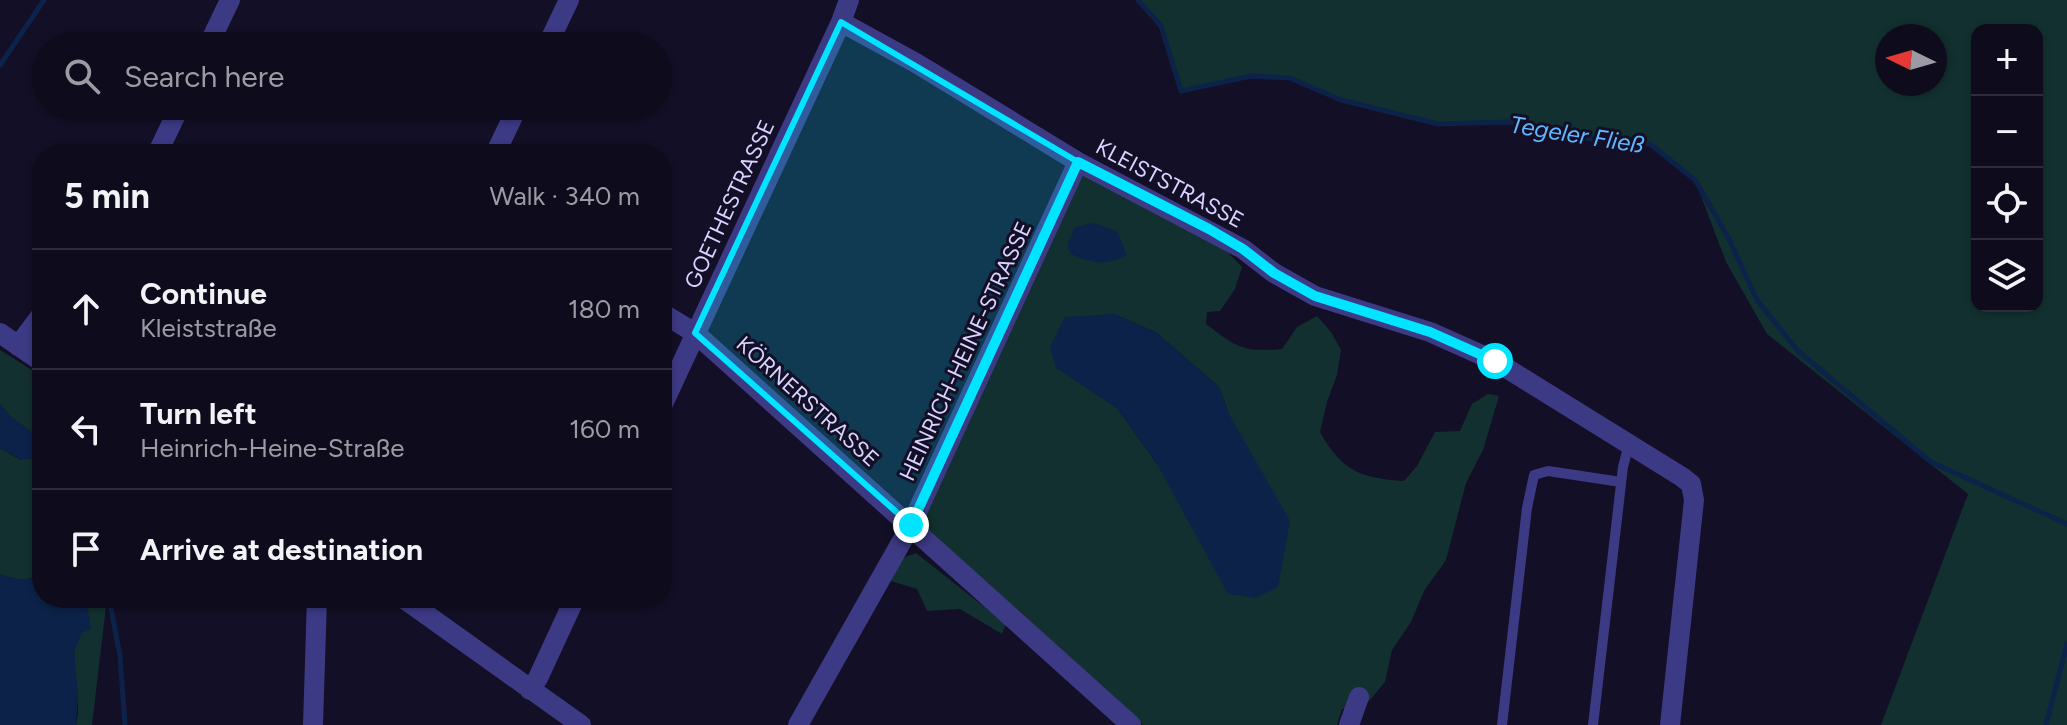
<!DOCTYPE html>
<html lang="en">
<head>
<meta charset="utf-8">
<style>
  :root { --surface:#0e0b1c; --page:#1c1929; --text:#f1f3f6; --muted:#9b9ba3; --line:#2e2b3b }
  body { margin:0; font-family:Figtree,sans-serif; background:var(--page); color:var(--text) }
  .controls { position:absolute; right:24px; top:24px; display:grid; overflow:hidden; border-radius:16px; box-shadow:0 2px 6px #0004 }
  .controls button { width:72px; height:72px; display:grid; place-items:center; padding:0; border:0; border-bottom:2px solid var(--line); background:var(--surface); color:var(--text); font:40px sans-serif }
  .compass { position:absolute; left:1875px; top:24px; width:72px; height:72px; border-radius:50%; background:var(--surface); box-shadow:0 2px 6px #0004; rotate:275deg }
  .stop { position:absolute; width:24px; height:24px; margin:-18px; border:6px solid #00e5ff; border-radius:50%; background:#fff }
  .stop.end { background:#00e5ff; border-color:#fff; box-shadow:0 2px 8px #0008 }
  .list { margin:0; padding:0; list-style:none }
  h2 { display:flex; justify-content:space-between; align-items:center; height:104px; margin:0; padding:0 32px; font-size:34px }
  h2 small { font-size:26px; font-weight:400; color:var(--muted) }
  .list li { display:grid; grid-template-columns:52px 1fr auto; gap:24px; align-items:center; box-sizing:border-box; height:120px; padding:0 32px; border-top:2px solid var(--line) }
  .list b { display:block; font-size:30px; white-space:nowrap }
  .list p { margin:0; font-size:26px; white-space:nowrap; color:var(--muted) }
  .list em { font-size:26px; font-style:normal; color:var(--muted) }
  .icon { flex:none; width:44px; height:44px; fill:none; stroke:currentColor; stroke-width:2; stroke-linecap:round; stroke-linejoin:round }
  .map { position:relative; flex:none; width:2067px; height:725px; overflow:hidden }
  .search { position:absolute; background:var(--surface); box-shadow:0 2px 6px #0004; left:32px; top:32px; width:640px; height:88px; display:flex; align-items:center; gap:20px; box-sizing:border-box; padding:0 28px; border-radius:44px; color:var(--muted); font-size:30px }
  .panel { position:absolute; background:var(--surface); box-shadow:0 2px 6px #0004; left:32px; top:144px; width:640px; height:464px; border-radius:32px }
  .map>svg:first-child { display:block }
  .green { fill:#12302f; fill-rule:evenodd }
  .water { fill:#0c2248 }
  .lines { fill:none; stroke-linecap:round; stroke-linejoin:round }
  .stream { stroke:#0c2248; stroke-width:5 }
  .service { stroke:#3d3a85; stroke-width:10 }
  .minor { stroke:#3d3a85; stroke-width:20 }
  .route { stroke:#00e5ff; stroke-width:10 }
  .marked { fill:#00e5ff; fill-opacity:0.2; stroke:#00e5ff; stroke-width:6; stroke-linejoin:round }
  .labels { text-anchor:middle; stroke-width:6; stroke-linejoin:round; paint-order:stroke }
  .street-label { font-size:22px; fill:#d9d4ff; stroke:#130f26 }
  .water-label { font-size:24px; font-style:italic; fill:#62b6ff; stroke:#130f26 }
</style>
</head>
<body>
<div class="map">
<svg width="2067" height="725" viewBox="0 0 2067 725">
  <rect width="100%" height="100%" fill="#130f26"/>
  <path class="green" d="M 1138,0 L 2067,0 L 2067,725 L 1881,725 L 1968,494 L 1767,334 L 1726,262 L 1695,180 L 1650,144 L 1570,137 L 1512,122 L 1438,124 L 1341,100 L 1290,78 L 1251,76 L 1181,91 L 1161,27 ZM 1977,30 L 2037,30 L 2037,306 L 1977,306 ZM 1887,36 L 1935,36 L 1935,84 L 1887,84 Z
    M 1089,169 L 1220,244 L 1242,267 L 1235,289 L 1220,311 L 1207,312 L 1206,324 C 1238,348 1242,352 1282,349 L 1297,327 L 1317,316 L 1331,332 L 1341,350 L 1337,375 L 1327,402 L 1320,432 C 1342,471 1360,478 1404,481 L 1417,466 L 1435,432 L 1460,431 L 1472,404 L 1488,394 L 1499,396 L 1483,450 L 1466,483 L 1446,560 L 1424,591 L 1411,622 L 1392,650 L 1385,682 L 1365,706 L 1342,709 L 1337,725 L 1143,725 L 917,524 L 1080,176 ZM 1114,314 L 1157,333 L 1219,387 L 1229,414 L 1157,464 L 1117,408 L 1056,367 Z
    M 0,350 L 40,375 L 42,388 L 42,576 C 27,580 14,581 0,574 L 0,448 L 21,460 L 9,415 L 0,404 Z
    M 916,553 L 1006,624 L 1002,634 L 960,609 L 927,611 L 917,589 L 891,581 L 900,559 Z
    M 86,598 L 107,598 L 92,725 L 76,725 C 82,701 73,678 74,654 C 75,635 93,618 86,598 Z"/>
  <path class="water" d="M 1094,223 L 1117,231 L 1127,255 C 1107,267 1091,263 1071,254 L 1067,245 L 1075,227 Z
    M 1114,314 L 1157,333 L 1219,387 L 1229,414 L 1290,521 L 1278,587 L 1256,598 L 1228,594 L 1157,464 L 1117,408 L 1056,368 L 1050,347 L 1065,317 Z
    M 0,404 L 9,415 L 36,435 L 33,458 L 22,460 L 0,448 Z
    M 0,574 C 14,581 27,580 42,576 L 42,598 L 86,598 L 91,629 L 82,633 L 74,651 L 78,697 L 76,725 L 0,725 Z"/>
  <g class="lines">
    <path class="stream" d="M 1138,0 L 1161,26 L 1181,91 L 1251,76 L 1290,78 L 1341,100 L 1438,124 L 1512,122 L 1570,137 L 1650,144 L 1695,180 L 1729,239 L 1757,300 L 1798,351 L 1931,462 L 2067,524
      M 0,65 L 44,0
      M 29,453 L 42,467
      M 109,598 L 120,656 L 125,725
      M 2046,725 L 2067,644"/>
    <path class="service" d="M 1502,725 L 1527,508 L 1534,475 L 1548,471 L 1621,482
      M 1593,725 L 1623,467 L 1629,444"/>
    <path class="minor" d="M 849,0 L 841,22 L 916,63 L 1078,162 L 1243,249 L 1274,273 L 1315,296 L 1430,332 L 1495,361 L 1682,477 L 1691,484 L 1694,500 L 1670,725
      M 208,46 L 230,0
      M 547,46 L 569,0
      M 157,154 L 180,106
      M 495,154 L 518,106
      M 662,313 L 695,333 L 1131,725
      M 0,333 L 42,362
      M 18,346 L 42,314
      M 662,406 L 841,22
      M 403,598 L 581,725
      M 530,690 L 538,678 L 575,598
      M 313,725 L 317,598
      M 798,725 L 911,525 L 1078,162
      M 1349,725 L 1359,697"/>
  </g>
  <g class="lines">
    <path class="route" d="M 911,525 L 1078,162 L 1209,229 L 1243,249 L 1274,273 L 1315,296 L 1430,332 L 1495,361"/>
  </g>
  <path class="marked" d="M 841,22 L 1078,162 L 911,525 L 695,333 Z"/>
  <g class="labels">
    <g class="street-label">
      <text transform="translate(1170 183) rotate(28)" y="8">KLEISTSTRASSE</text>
      <text transform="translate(729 204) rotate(-65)" y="8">GOETHESTRASSE</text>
      <text transform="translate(965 351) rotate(-65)" y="8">HEINRICH-HEINE-STRASSE</text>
      <text transform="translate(808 401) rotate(42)" y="8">KÖRNERSTRASSE</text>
    </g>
    <g class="water-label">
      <text transform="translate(1577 135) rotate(9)" y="8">Tegeler Fließ</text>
    </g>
  </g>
</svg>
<div class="controls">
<button>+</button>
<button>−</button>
<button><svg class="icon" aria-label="locate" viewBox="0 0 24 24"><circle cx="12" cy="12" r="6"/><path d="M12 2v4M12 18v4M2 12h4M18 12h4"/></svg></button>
<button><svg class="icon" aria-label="layers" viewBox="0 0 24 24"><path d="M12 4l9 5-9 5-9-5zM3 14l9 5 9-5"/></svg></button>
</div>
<svg class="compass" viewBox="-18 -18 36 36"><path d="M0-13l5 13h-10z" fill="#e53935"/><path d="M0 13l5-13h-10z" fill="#9b9ba3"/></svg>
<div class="stop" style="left:1495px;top:361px"></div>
<div class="stop end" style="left:911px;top:525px"></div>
<div class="search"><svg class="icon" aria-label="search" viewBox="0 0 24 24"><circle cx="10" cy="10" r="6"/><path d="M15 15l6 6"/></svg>Search here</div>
<section class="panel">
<h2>5 min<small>Walk · 340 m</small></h2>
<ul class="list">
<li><svg class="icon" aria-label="ahead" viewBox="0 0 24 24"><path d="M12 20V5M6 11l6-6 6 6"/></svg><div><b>Continue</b><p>Kleiststraße</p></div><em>180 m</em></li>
<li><svg class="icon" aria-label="left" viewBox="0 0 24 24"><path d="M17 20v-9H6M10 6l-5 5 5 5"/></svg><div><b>Turn left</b><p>Heinrich-Heine-Straße</p></div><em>160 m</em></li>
<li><svg class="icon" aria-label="arrive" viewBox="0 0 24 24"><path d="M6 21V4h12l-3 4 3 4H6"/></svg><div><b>Arrive at destination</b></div></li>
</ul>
</section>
</div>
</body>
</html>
